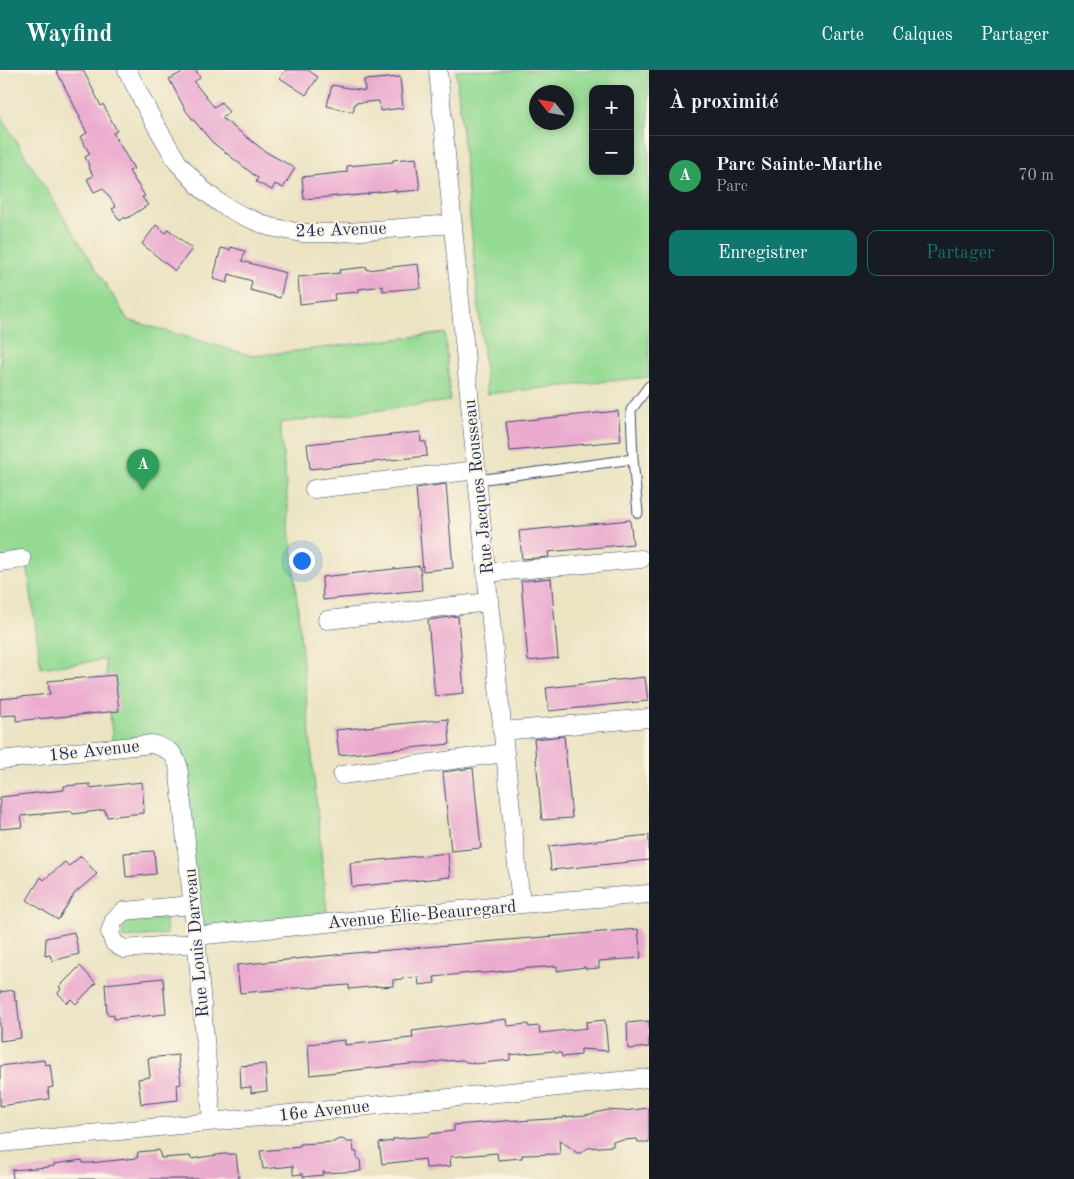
<!DOCTYPE html>
<html lang="fr">
<head>
<meta charset="utf-8">
<style>
  :root { --surface:#171b24; --page:#20242c; --text:#f1f3f6; --muted:#9ea1a6; --line:#363941; --accent:#0f766e }
  body { margin:0; font-family:"Old Standard TT",serif; background:var(--page); color:var(--text) }
  .controls { position:absolute; right:15px; top:15px; display:grid; overflow:hidden; border-radius:10px; box-shadow:0 2px 8px #0003 }
  .controls button { width:45px; height:45px; display:grid; place-items:center; padding:0; border:0; border-bottom:1px solid var(--line); background:var(--surface); color:var(--text); font:25px sans-serif }
  .compass { position:absolute; left:529px; top:15px; width:45px; height:45px; border-radius:50%; background:var(--surface); box-shadow:0 2px 8px #0003; rotate:301deg }
  .you { position:absolute; left:301px; top:490px; width:18px; height:18px; margin:-12px; border:4px solid #fff; border-radius:50%; background:#1a73e8; box-shadow:0 0 0 8px #1a73e833 }
  .badge { display:grid; place-items:center; width:32px; height:32px; border-radius:50%; background:var(--accent); color:#fff; font-size:16px; font-weight:700 }
  .pin { position:absolute; translate:-50% -41px; filter:drop-shadow(0 1px 2px #0008) }
  .pin::after { content:''; position:absolute; top:26px; width:18px; height:15px; background:inherit; clip-path:polygon(0 0,100% 0,50% 100%) }
  .list { margin:0; padding:0; list-style:none }
  h2 { display:flex; justify-content:space-between; align-items:center; height:65px; margin:0; padding:0 20px; font-size:21px }
  h2 small { font-size:16px; font-weight:400; color:var(--muted) }
  .list li { display:grid; grid-template-columns:32px 1fr auto; gap:15px; align-items:center; box-sizing:border-box; height:80px; padding:0 20px; border-top:1px solid var(--line) }
  .list b { display:block; font-size:19px; white-space:nowrap }
  .list p { margin:0; font-size:16px; white-space:nowrap; color:var(--muted) }
  .list em { font-size:16px; font-style:normal; color:var(--muted) }
  .actions { display:flex; gap:10px; padding:15px 20px }
  .actions a { flex:1; padding:11px 0; border:1px solid var(--accent); border-radius:10px; text-align:center; font-size:18px; color:var(--accent) }
  .actions .main { background:var(--accent); color:#fff }
  .map { position:relative; flex:none; width:649px; height:1109px; overflow:hidden }
  header { display:flex; align-items:center; gap:30px; box-sizing:border-box; height:70px; padding:0 25px; background:var(--accent); color:#fff }
  header strong { font-size:24px }
  nav { display:flex; gap:28px; margin-inline-start:auto; font-size:18px }
  main { display:flex }
  aside { flex:1; background:var(--surface) }
  .map>svg:first-child { display:block }
  .green { fill:#94da93; stroke:#588478; fill-rule:evenodd }
  .building { fill:#ebabcf }
  .lines { fill:none; stroke-linecap:round; stroke-linejoin:round }
  .lane-casing { stroke:#3a4a6d; stroke-width:11 }
  .street-casing { stroke:#3a4a6d; stroke-width:19 }
  .lane { stroke:#fff; stroke-width:9 }
  .street { stroke:#fff; stroke-width:18 }
  .labels { text-anchor:middle; stroke-width:4; stroke-linejoin:round; paint-order:stroke }
  .street-label { font-size:18px; fill:#1b2f5e; stroke:#fcf5e5 }
</style>
</head>
<body>
<header>
<strong>Wayfind</strong>
<nav><a>Carte</a><a>Calques</a><a>Partager</a></nav>
</header>
<main>
<div class="map">
<svg width="649" height="1109" viewBox="0 0 649 1109">
  <rect width="100%" height="100%" fill="#fcf5e5"/>
  <filter id="ink" filterUnits="userSpaceOnUse"><feTurbulence type="fractalNoise" baseFrequency=".02" numOctaves="2"/><feDisplacementMap in="SourceGraphic" scale="10" xChannelSelector="R" yChannelSelector="G"/><feConvolveMatrix kernelMatrix="1 2 1 2 8 2 1 2 1" color-interpolation-filters="sRGB"/></filter>
  <filter id="wash" filterUnits="userSpaceOnUse"><feTurbulence type="fractalNoise" baseFrequency=".0096" numOctaves="4" result="noise"/><feDisplacementMap in="SourceGraphic" scale="20" xChannelSelector="R" yChannelSelector="G"/><feGaussianBlur stdDeviation="1.12" result="paint"/><feColorMatrix in="noise" values="0 0 0 0 0 0 0 0 0 0 0 0 0 0 0 0 0 1.4 0 .05"/><feComposite in="paint" operator="in"/></filter>
  <g filter="url(#wash)">
    <rect width="100%" height="100%" fill="#ebe3c2"/>
    <path class="green" d="M 456,0 L 649,0 L 649,307 L 487,324 ZM 593,19 L 630,19 L 630,101 L 593,101 ZM 566,22 L 566,52 L 536,52 L 536,22 Z
      M 0,45 L 128,250 L 253,286 L 445,263 L 450,331 L 280,353 L 328,853 L 196,866 L 175,686 L 113,677 L 105,590 L 41,598 L 28,500 L 22,489 L 0,488 Z
      M 164,848 L 165,848 L 167,864 L 123,868 L 122,852 Z"/>
    <g id="blocks">
      <path class="building" d="M 56,0 L 83,0 L 101,36 L 103,34 L 117,61 L 113,63 L 134,99 L 129,101 L 145,126 L 142,127 L 148,135 L 126,149 L 125,147 L 120,151 L 112,139 L 116,137 L 103,118 L 94,122 L 87,109 L 93,106 L 88,95 L 89,95 L 85,87 L 90,84 L 80,67 L 87,63 L 79,47 L 80,47 Z
        M 187,0 L 196,0 L 200,8 L 194,12 L 214,37 L 221,32 L 229,42 L 222,48 L 266,82 L 295,98 L 283,118 L 275,114 L 272,120 L 256,112 L 258,108 L 212,72 L 186,41 L 169,9 Z
        M 286,0 L 308,0 L 318,7 L 306,25 L 280,8 Z
        M 400,7 L 403,38 L 380,41 L 379,31 L 355,33 L 353,42 L 327,36 L 332,15 L 365,21 L 364,10 Z
        M 416,88 L 420,120 L 396,122 L 396,120 L 369,123 L 369,124 L 350,126 L 350,125 L 304,129 L 302,107 L 347,102 L 347,96 L 393,92 L 393,90 Z
        M 156,155 L 166,163 L 168,159 L 192,179 L 175,201 L 142,174 Z
        M 231,177 L 245,181 L 242,191 L 286,203 L 280,228 L 250,220 L 252,211 L 229,204 L 227,213 L 213,209 L 221,178 L 230,180 Z
        M 418,194 L 421,218 L 383,221 L 383,216 L 359,219 L 359,222 L 334,224 L 335,230 L 300,234 L 298,207 L 340,203 L 339,200 L 367,197 L 367,200 Z
        M 618,341 L 621,371 L 510,381 L 506,352 Z
        M 420,362 L 421,372 L 426,372 L 427,386 L 310,399 L 307,374 Z
        M 446,414 L 453,498 L 423,501 L 416,418 Z
        M 630,450 L 633,474 L 548,482 L 549,487 L 522,489 L 519,461 Z
        M 420,496 L 422,520 L 323,530 L 322,507 Z
        M 551,508 L 558,588 L 528,591 L 521,511 Z
        M 458,546 L 464,623 L 435,626 L 428,550 Z
        M 115,605 L 119,641 L 16,651 L 16,645 L 0,646 L 0,629 L 50,624 L 48,611 Z
        M 645,607 L 648,631 L 549,641 L 546,618 Z
        M 448,649 L 450,674 L 339,685 L 336,660 Z
        M 564,666 L 572,748 L 542,750 L 534,669 Z
        M 473,698 L 481,778 L 451,781 L 443,702 Z
        M 142,712 L 144,738 L 143,738 L 143,743 L 107,747 L 105,740 L 73,744 L 72,741 L 21,746 L 23,757 L 0,759 L 0,727 L 64,720 L 64,716 L 90,714 L 90,718 Z
        M 649,765 L 649,790 L 551,800 L 549,776 Z
        M 154,781 L 156,804 L 126,807 L 124,783 Z
        M 448,783 L 450,807 L 352,817 L 350,793 Z
        M 81,786 L 97,804 L 75,823 L 58,850 L 27,830 L 41,807 L 44,810 L 65,792 L 69,796 Z
        M 638,859 L 641,888 L 599,891 L 599,898 L 586,899 L 585,897 L 557,901 L 557,896 L 531,898 L 487,903 L 481,903 L 480,902 L 434,907 L 435,913 L 419,915 L 418,907 L 393,910 L 393,916 L 380,917 L 380,916 L 349,919 L 349,915 L 308,918 L 308,917 L 240,923 L 237,895 L 354,883 Z
        M 74,862 L 79,884 L 52,891 L 50,885 L 45,886 L 46,868 Z
        M 80,896 L 96,913 L 76,934 L 71,929 L 67,933 L 58,923 L 61,919 L 59,917 Z
        M 163,908 L 166,944 L 114,949 L 114,945 L 107,944 L 105,914 Z
        M 14,920 L 15,931 L 17,931 L 21,968 L 0,971 L 0,922 Z
        M 506,949 L 507,956 L 528,954 L 529,957 L 539,956 L 540,963 L 587,958 L 586,952 L 605,950 L 608,981 L 581,979 L 581,985 L 562,987 L 561,983 L 555,983 L 554,981 L 510,985 L 510,990 L 475,994 L 474,993 L 466,992 L 463,990 L 447,991 L 447,990 L 426,994 L 410,994 L 310,1005 L 308,974 L 345,970 L 345,975 L 411,968 L 413,968 L 412,961 Z
        M 649,951 L 649,977 L 628,979 L 627,953 Z
        M 178,985 L 181,1014 L 177,1015 L 178,1030 L 141,1034 L 138,1009 L 150,1007 L 148,988 Z
        M 44,990 L 45,995 L 50,994 L 53,1017 L 48,1018 L 49,1029 L 0,1036 L 0,996 Z
        M 265,994 L 267,1021 L 251,1023 L 251,1017 L 241,1018 L 240,996 Z
        M 649,1038 L 649,1072 L 638,1072 L 637,1069 L 613,1071 L 613,1076 L 588,1078 L 581,1083 L 577,1083 L 559,1069 L 560,1084 L 522,1085 L 522,1088 L 498,1090 L 497,1083 L 450,1087 L 451,1096 L 426,1098 L 425,1089 L 382,1094 L 379,1073 L 393,1071 L 393,1069 L 429,1066 L 429,1064 L 454,1061 L 454,1055 L 518,1050 L 518,1051 L 564,1048 L 563,1047 L 586,1045 L 608,1040 L 622,1041 Z
        M 342,1069 L 348,1072 L 353,1072 L 354,1082 L 357,1082 L 357,1089 L 360,1089 L 361,1101 L 325,1103 L 325,1102 L 323,1102 L 323,1105 L 303,1107 L 303,1104 L 293,1105 L 293,1096 L 263,1099 L 260,1081 L 291,1078 L 291,1077 L 300,1076 L 300,1074 L 334,1072 L 337,1070 Z
        M 159,1080 L 161,1088 L 190,1086 L 191,1089 L 223,1084 L 236,1084 L 239,1109 L 13,1109 L 12,1100 L 48,1097 L 54,1096 L 54,1094 L 82,1090 L 83,1093 L 90,1093 L 137,1088 L 138,1082 Z"/>
    </g>
  </g>
  <g filter="url(#ink)">
    <use href="#blocks" fill-opacity="0" stroke="#3a4a6d" stroke-width="1"/>
    <g class="lines">
      <g class="lane-casing">
        <path id="lane" d="M 478,410 L 633,389
          M 638,443 L 633,389 L 631,340 L 649,316"/>
      </g>
      <g class="street-casing">
        <path id="street" d="M 127,0 L 150,45 L 178,93 L 202,119 L 221,134 L 241,145 L 270,157 L 302,163 L 335,163 L 453,154
          M 438,0 L 489,532 L 521,834
          M 314,419 L 477,400
          M 0,492 L 22,489
          M 486,503 L 641,489
          M 327,550 L 489,532
          M 502,661 L 649,648
          M 0,690 L 152,674 C 166,679 173,680 178,695 L 196,866 L 212,1051
          M 342,705 L 504,683
          M 192,835 L 124,841 L 114,850 L 110,862 L 114,873 L 124,879 L 196,873
          M 196,866 L 521,834 L 649,824
          M 0,1073 L 649,1008"/>
      </g>
      <use href="#lane" class="lane"/>
      <use href="#street" class="street"/>
    </g>
  </g>
  <g class="labels">
    <g class="street-label">
      <text transform="translate(341 159) rotate(-2)" y="6">24e Avenue</text>
      <text transform="translate(478 417) rotate(-96)" y="6">Rue Jacques Rousseau</text>
      <text transform="translate(94 680) rotate(-6)" y="6">18e Avenue</text>
      <text transform="translate(422 844) rotate(-5)" y="6">Avenue Élie-Beauregard</text>
      <text transform="translate(196 873) rotate(-95)" y="6">Rue Louis Darveau</text>
      <text transform="translate(324 1040) rotate(-6)" y="6">16e Avenue</text>
    </g>
  </g>
</svg>
<div class="controls">
<button>+</button>
<button>−</button>
</div>
<svg class="compass" viewBox="-18 -18 36 36"><path d="M0-13l5 13h-10z" fill="#e53935"/><path d="M0 13l5-13h-10z" fill="#9ea1a6"/></svg>
<div class="you"></div>
<div class="pin badge" style="left:143px;top:420px;background:#2e9e5b">A</div>
</div>
<aside>
<h2>À proximité<small></small></h2>
<ul class="list">
<li><span class="badge" style="background:#2e9e5b">A</span><div><b>Parc Sainte-Marthe</b><p>Parc</p></div><em>70 m</em></li>
</ul>
<div class="actions"><a class="main">Enregistrer</a><a>Partager</a></div>
</aside>
</main>
</body>
</html>
